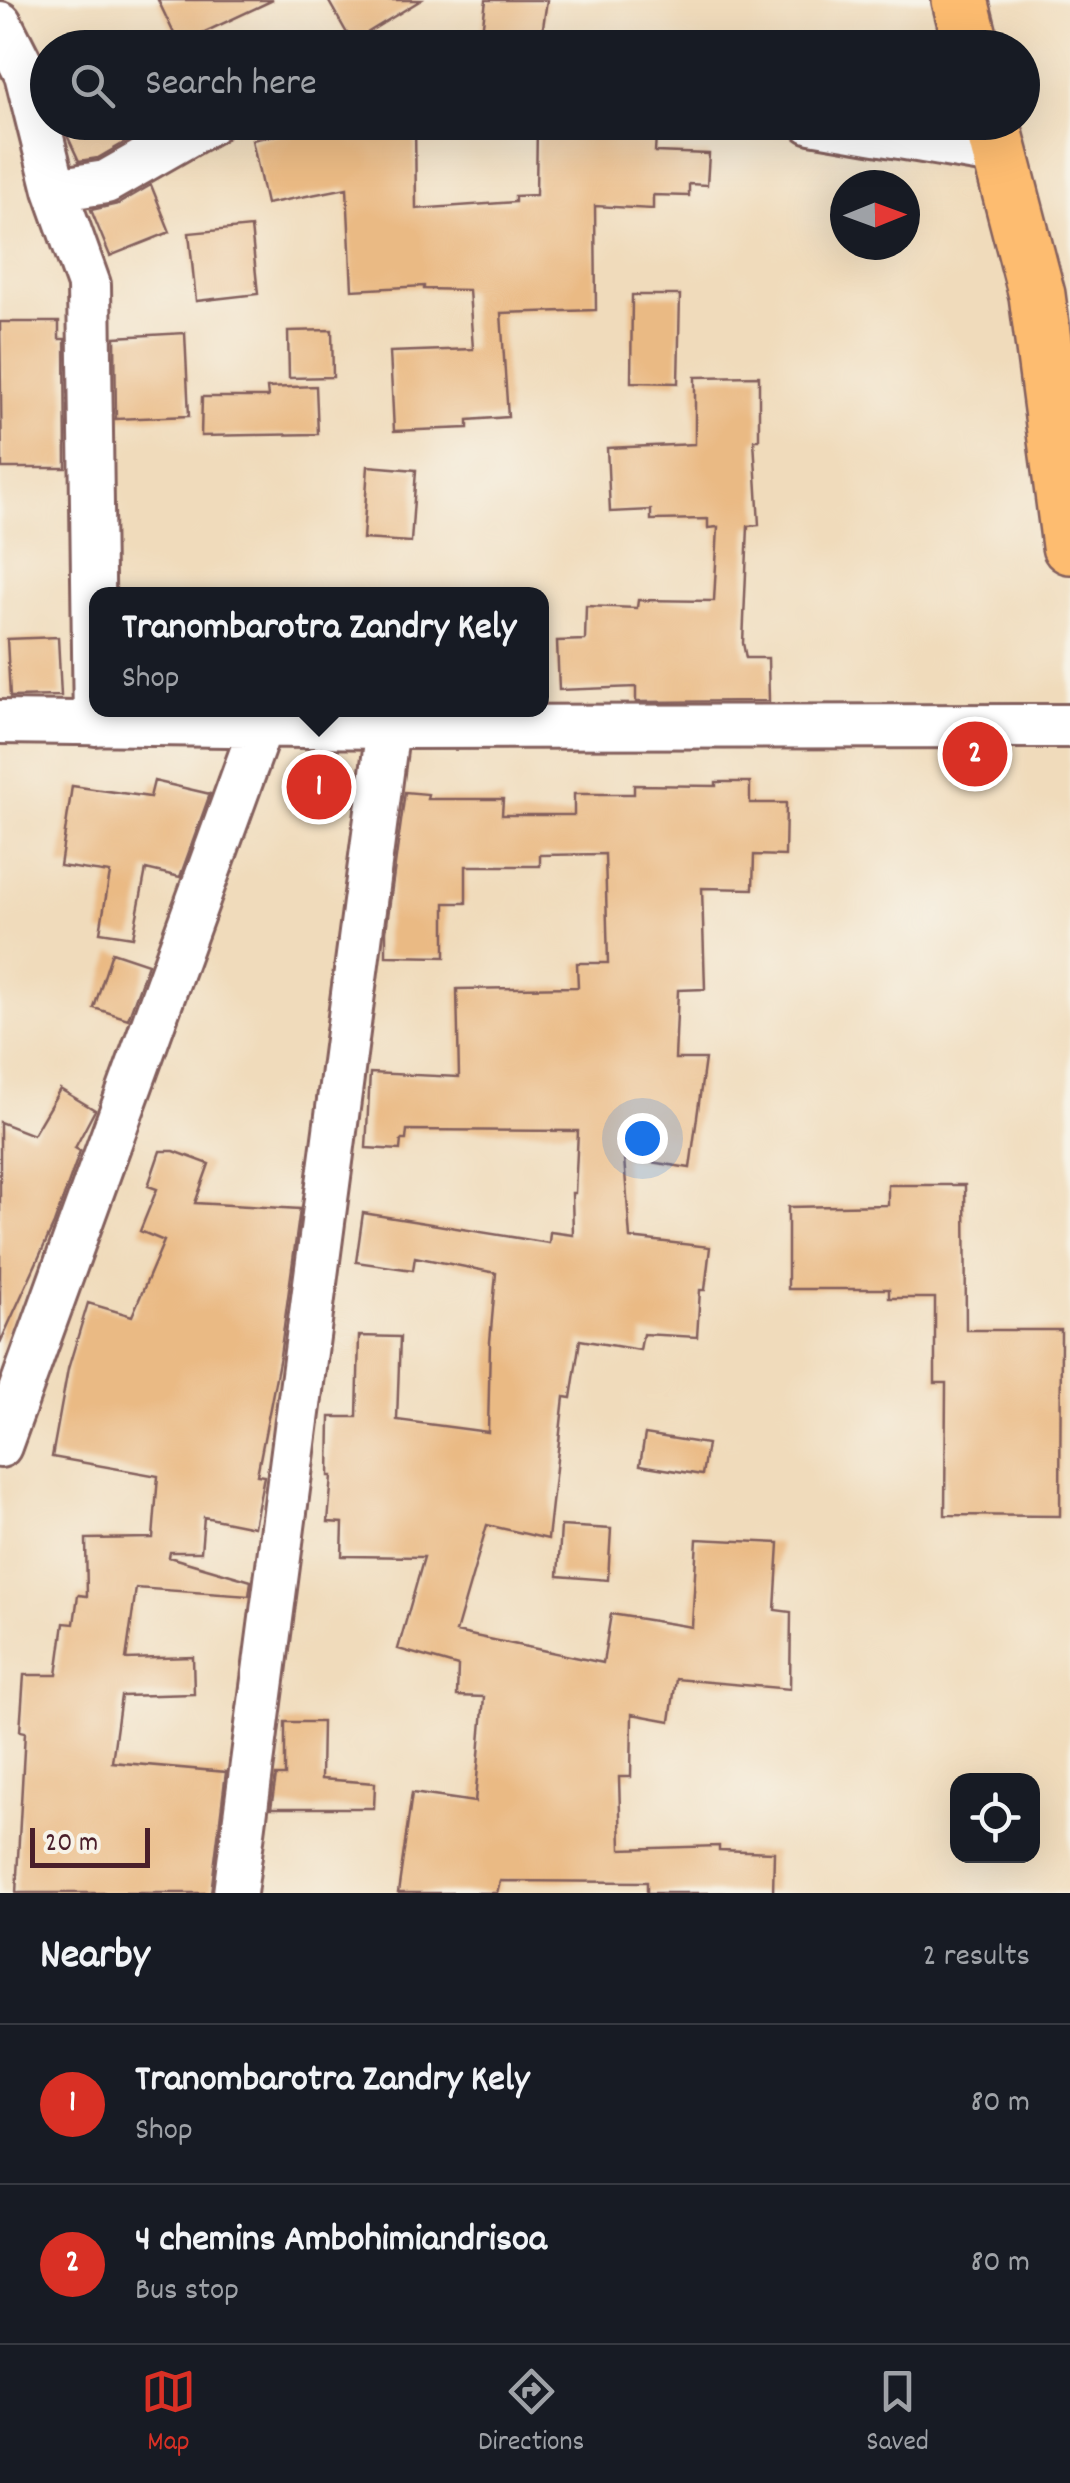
<!DOCTYPE html>
<html lang="en">
<head>
<meta charset="utf-8">
<style>
  :root { --surface:#171b24; --page:#242831; --text:#f1f3f6; --muted:#9ea1a6; --line:#363941; --accent:#d93025 }
  body { margin:0; font-family:Dekko,sans-serif; background:var(--page); color:var(--text) }
  .controls { position:absolute; right:30px; bottom:30px; display:grid; overflow:hidden; border-radius:20px; box-shadow:0 10px 40px #0002 }
  .controls button { width:90px; height:90px; display:grid; place-items:center; padding:0; border:0; border-bottom:2px solid var(--line); background:var(--surface); color:var(--text); font:50px sans-serif }
  .compass { position:absolute; left:830px; top:170px; width:90px; height:90px; border-radius:50%; background:var(--surface); box-shadow:0 10px 40px #0002; rotate:89deg }
  .scale { position:absolute; left:30px; bottom:25px; width:120px; box-sizing:border-box; padding-left:10px; border:5px solid #4a1f2b; border-top:0; font-size:28px; line-height:35px; white-space:nowrap; color:#4a1f2b; -webkit-text-stroke:8px #f7f3e8; paint-order:stroke }
  .you { position:absolute; left:642px; top:1138px; width:35px; height:35px; margin:-25px; border:8px solid #fff; border-radius:50%; background:#1a73e8; box-shadow:0 0 0 15px #1a73e833 }
  .badge { display:grid; place-items:center; width:65px; height:65px; border-radius:50%; background:var(--accent); color:#fff; font-size:32px; font-weight:700 }
  .pin { position:absolute; translate:-50% -50%; border:5px solid #fff; box-shadow:0 2px 10px #0006 }
  .popup { position:absolute; left:89px; top:587px; width:460px; height:130px; box-sizing:border-box; display:grid; place-content:center; border-radius:20px; background:var(--surface); filter:drop-shadow(0 2px 8px #0005); font-size:32px; white-space:nowrap; color:var(--muted) }
  .popup b { font-size:38px; color:var(--text) }
  .popup::after { content:''; position:absolute; left:50%; top:100%; margin-left:-20px; border:20px solid transparent; border-top-color:var(--surface) }
  .list { margin:0; padding:0; list-style:none }
  h2 { display:flex; justify-content:space-between; align-items:center; height:130px; margin:0; padding:0 40px; font-size:42px }
  h2 small { font-size:32px; font-weight:400; color:var(--muted) }
  .list li { display:grid; grid-template-columns:65px 1fr auto; gap:30px; align-items:center; box-sizing:border-box; height:160px; padding:0 40px; border-top:2px solid var(--line) }
  .list b { display:block; font-size:38px; white-space:nowrap }
  .list p { margin:0; font-size:32px; white-space:nowrap; color:var(--muted) }
  .list em { font-size:32px; font-style:normal; color:var(--muted) }
  .icon { flex:none; width:55px; height:55px; fill:none; stroke:currentColor; stroke-width:2; stroke-linecap:round; stroke-linejoin:round }
  .map { position:relative; flex:none; width:1070px; height:1893px; overflow:hidden }
  .search { position:absolute; background:var(--surface); box-shadow:0 10px 40px #0002; left:30px; right:30px; top:30px; height:110px; display:flex; align-items:center; gap:25px; box-sizing:border-box; padding:0 35px; border-radius:55px; color:var(--muted); font-size:38px }
  .sheet { height:450px; background:var(--surface) }
  nav { display:flex; justify-content:space-around; align-items:center; box-sizing:border-box; height:140px; border-top:2px solid var(--line); background:var(--surface); font-size:28px; color:var(--muted) }
  nav a { display:grid; justify-items:center; gap:5px }
  nav .on { color:var(--accent) }
  .map>svg:first-child { display:block }
  .building { fill:#eaba84 }
  .lines { fill:none; stroke-linecap:round; stroke-linejoin:round }
  .minor-casing { stroke:#84615d; stroke-width:48 }
  .major-casing { stroke:#84615d; stroke-width:60 }
  .minor { stroke:#fff; stroke-width:42 }
  .major { stroke:#fdbc70; stroke-width:55 }
</style>
</head>
<body>
<div class="map">
<svg width="1070" height="1893" viewBox="0 0 1070 1893">
  <rect width="100%" height="100%" fill="#f7f3e8"/>
  <filter id="ink" filterUnits="userSpaceOnUse"><feTurbulence type="fractalNoise" baseFrequency=".01" numOctaves="2"/><feDisplacementMap in="SourceGraphic" scale="20" xChannelSelector="R" yChannelSelector="G"/><feConvolveMatrix kernelMatrix="1 2 1 2 8 2 1 2 1" color-interpolation-filters="sRGB"/></filter>
  <filter id="wash" filterUnits="userSpaceOnUse"><feTurbulence type="fractalNoise" baseFrequency=".0048" numOctaves="4" result="noise"/><feDisplacementMap in="SourceGraphic" scale="40" xChannelSelector="R" yChannelSelector="G"/><feGaussianBlur stdDeviation="2.25" result="paint"/><feColorMatrix in="noise" values="0 0 0 0 0 0 0 0 0 0 0 0 0 0 0 0 0 1.4 0 .05"/><feComposite in="paint" operator="in"/></filter>
  <g filter="url(#wash)">
    <rect width="100%" height="100%" fill="#f0dbbb"/>
    <g id="blocks">
      <path class="building" d="M 158,0 L 273,0 L 179,44 Z
        M 328,0 L 421,0 L 352,42 Z
        M 486,0 L 547,0 L 540,48 L 480,48 Z
        M 89,122 L 160,122 L 98,158 L 79,161 L 67,135 Z
        M 337,122 L 415,122 L 416,209 L 515,202 L 515,196 L 536,195 L 537,124 L 582,126 L 582,131 L 656,135 L 655,152 L 709,154 L 707,185 L 689,184 L 689,196 L 653,195 L 653,209 L 595,206 L 596,310 L 501,313 L 508,417 L 468,420 L 468,428 L 394,431 L 390,352 L 473,349 L 469,290 L 424,289 L 424,286 L 352,290 L 347,188 L 266,204 L 252,140 Z
        M 151,185 L 170,232 L 110,256 L 91,210 L 118,204 Z
        M 251,227 L 258,294 L 196,301 L 189,233 Z
        M 632,295 L 680,295 L 678,383 L 631,382 Z
        M 0,322 L 59,322 L 59,339 L 65,339 L 66,468 L 2,468 Z
        M 332,330 L 333,377 L 289,378 L 288,331 Z
        M 185,333 L 189,416 L 116,419 L 115,337 Z
        M 759,376 L 759,440 L 754,440 L 759,525 L 748,526 L 743,643 L 746,658 L 768,658 L 769,701 L 636,702 L 636,687 L 559,690 L 557,641 L 585,640 L 586,606 L 637,608 L 638,600 L 714,601 L 718,527 L 708,528 L 708,519 L 651,520 L 651,510 L 610,512 L 607,448 L 695,444 L 695,377 Z
        M 316,386 L 318,434 L 201,436 L 202,397 L 268,397 L 267,388 Z
        M 368,466 L 416,470 L 411,542 L 363,539 Z
        M 58,637 L 61,696 L 10,697 L 7,639 Z
        M 154,781 L 210,794 L 180,877 L 146,869 L 133,937 L 100,932 L 110,873 L 60,866 L 72,786 L 150,797 Z
        M 716,782 L 750,782 L 750,803 L 786,803 L 785,856 L 754,855 L 753,889 L 702,888 L 705,989 L 678,990 L 675,1059 L 705,1059 L 690,1168 L 624,1158 L 630,1238 L 710,1247 L 705,1290 L 700,1290 L 697,1337 L 643,1334 L 640,1350 L 580,1340 L 571,1398 L 564,1397 L 548,1539 L 487,1525 L 456,1632 L 603,1663 L 611,1614 L 692,1627 L 697,1539 L 779,1543 L 775,1610 L 791,1612 L 790,1689 L 676,1679 L 670,1721 L 632,1714 L 631,1777 L 619,1777 L 621,1849 L 719,1846 L 719,1850 L 774,1852 L 773,1893 L 647,1893 L 647,1882 L 500,1881 L 497,1893 L 398,1893 L 412,1793 L 475,1802 L 484,1697 L 457,1696 L 458,1666 L 398,1649 L 424,1557 L 342,1556 L 343,1523 L 328,1522 L 332,1476 L 329,1476 L 330,1417 L 357,1417 L 359,1336 L 400,1337 L 397,1420 L 488,1432 L 490,1342 L 496,1273 L 415,1257 L 413,1270 L 356,1262 L 363,1213 L 549,1243 L 550,1232 L 573,1235 L 572,1193 L 575,1193 L 578,1131 L 407,1130 L 406,1140 L 401,1140 L 400,1150 L 366,1148 L 370,1073 L 459,1077 L 457,989 L 578,987 L 577,963 L 608,963 L 605,854 L 540,855 L 540,866 L 466,866 L 466,903 L 445,903 L 445,957 L 386,956 L 386,931 L 405,792 L 428,794 L 427,799 L 503,799 L 502,815 L 574,815 L 574,794 L 634,794 L 634,785 L 716,786 Z
        M 112,952 L 148,964 L 128,1019 L 94,1008 Z
        M 60,1089 L 95,1110 L 75,1148 L 80,1151 L 54,1224 L 0,1343 L 0,1122 L 33,1135 Z
        M 160,1151 L 174,1151 L 209,1164 L 195,1203 L 300,1209 L 280,1356 L 257,1475 L 264,1476 L 254,1527 L 204,1517 L 201,1552 L 170,1552 L 169,1557 L 251,1581 L 249,1596 L 136,1588 L 126,1659 L 193,1657 L 194,1694 L 121,1696 L 112,1762 L 226,1772 L 211,1893 L 16,1893 L 25,1732 L 20,1731 L 24,1675 L 57,1675 L 64,1623 L 74,1624 L 78,1595 L 87,1596 L 86,1539 L 153,1538 L 158,1476 L 52,1457 L 68,1369 L 88,1303 L 132,1316 L 164,1241 L 140,1231 L 157,1189 L 148,1186 Z
        M 888,1185 L 965,1185 L 966,1330 L 1061,1330 L 1060,1516 L 945,1515 L 946,1383 L 935,1383 L 935,1298 L 889,1298 L 889,1289 L 788,1289 L 788,1207 L 888,1205 Z
        M 645,1434 L 707,1444 L 702,1475 L 640,1465 Z
        M 561,1526 L 611,1529 L 608,1580 L 558,1576 Z
        M 285,1722 L 322,1722 L 321,1779 L 375,1783 L 374,1808 L 271,1808 L 276,1776 L 285,1776 Z"/>
    </g>
  </g>
  <g filter="url(#ink)">
    <use href="#blocks" fill-opacity="0" stroke="#84615d" stroke-width="2.5"/>
    <g class="lines">
      <g class="minor-casing">
        <path id="minor" d="M 0,23 L 26,74 L 55,190 L 89,285 L 95,724
          M 811,122 L 1000,154
          M 55,190 L 106,182 L 211,122
          M 0,722 L 388,727 L 1070,726
          M 0,1446 L 261,726
          M 235,1893 L 388,727"/>
      </g>
      <g class="major-casing">
        <path id="major" d="M 960,0 L 972,48
          M 992,122 L 1037,295 L 1070,546"/>
      </g>
      <use href="#minor" class="minor"/>
      <use href="#major" class="major"/>
    </g>
  </g>
</svg>
<div class="controls">
<button><svg class="icon" aria-label="locate" viewBox="0 0 24 24"><circle cx="12" cy="12" r="6"/><path d="M12 2v4M12 18v4M2 12h4M18 12h4"/></svg></button>
</div>
<svg class="compass" viewBox="-18 -18 36 36"><path d="M0-13l5 13h-10z" fill="#e53935"/><path d="M0 13l5-13h-10z" fill="#9ea1a6"/></svg>
<div class="scale">20 m</div>
<div class="you"></div>
<div class="pin badge" style="left:319px;top:787px">1</div>
<div class="popup"><b>Tranombarotra Zandry Kely</b>Shop</div>
<div class="pin badge" style="left:975px;top:754px">2</div>
<div class="search"><svg class="icon" aria-label="search" viewBox="0 0 24 24"><circle cx="10" cy="10" r="6"/><path d="M15 15l6 6"/></svg>Search here</div>
</div>
<section class="sheet">
<h2>Nearby<small>2 results</small></h2>
<ul class="list">
<li><span class="badge">1</span><div><b>Tranombarotra Zandry Kely</b><p>Shop</p></div><em>80 m</em></li>
<li><span class="badge">2</span><div><b>4 chemins Ambohimiandrisoa</b><p>Bus stop</p></div><em>80 m</em></li>
</ul>
</section>
<nav>
<a class="on"><svg class="icon" aria-label="map" viewBox="0 0 24 24"><path d="M3 6l6-2 6 2 6-2v14l-6 2-6-2-6 2zM9 4v14M15 6v14"/></svg>Map</a>
<a><svg class="icon" aria-label="directions" viewBox="0 0 24 24"><path d="M12 3l9 9-9 9-9-9zM9 14v-3h6M13 9l2 2-2 2"/></svg>Directions</a>
<a><svg class="icon" aria-label="saved" viewBox="0 0 24 24"><path d="M7 4h10v16l-5-4-5 4z"/></svg>Saved</a>
</nav>
</body>
</html>
